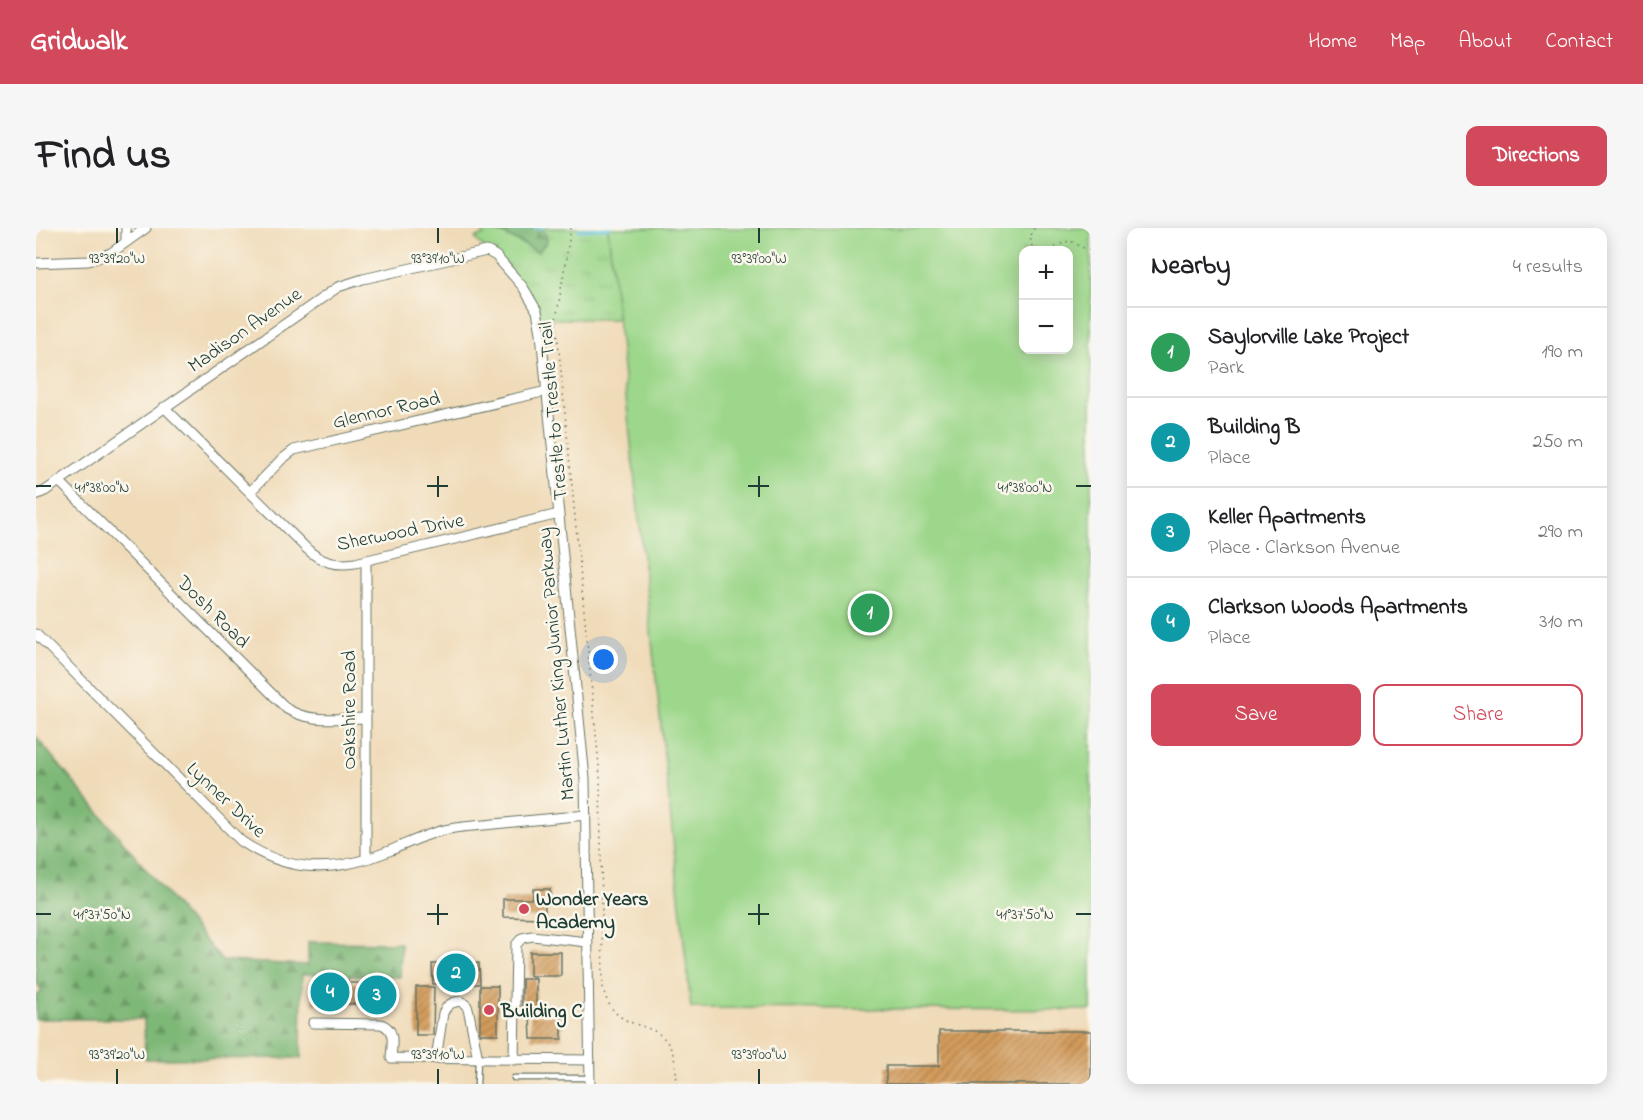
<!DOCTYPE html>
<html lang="en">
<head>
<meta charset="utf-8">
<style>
  :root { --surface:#fff; --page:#f6f6f6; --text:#202124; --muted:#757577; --line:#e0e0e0; --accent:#d1495b }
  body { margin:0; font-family:"Indie Flower",sans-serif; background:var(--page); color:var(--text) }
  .controls { position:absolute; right:18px; top:18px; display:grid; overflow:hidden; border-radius:12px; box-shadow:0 3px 15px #0003 }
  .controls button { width:54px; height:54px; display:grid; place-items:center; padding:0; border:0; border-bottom:2px solid var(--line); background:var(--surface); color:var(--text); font:30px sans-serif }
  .you { position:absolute; left:568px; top:432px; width:21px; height:21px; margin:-15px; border:4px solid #fff; border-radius:50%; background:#1a73e8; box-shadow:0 0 0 9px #1a73e833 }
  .badge { display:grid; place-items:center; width:39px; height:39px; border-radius:50%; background:var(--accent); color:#fff; font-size:20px; font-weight:700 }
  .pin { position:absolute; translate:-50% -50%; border:3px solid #fff; box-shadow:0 2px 6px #0006 }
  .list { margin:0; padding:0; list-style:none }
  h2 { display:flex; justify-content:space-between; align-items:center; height:78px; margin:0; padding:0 24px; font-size:26px }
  h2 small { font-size:20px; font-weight:400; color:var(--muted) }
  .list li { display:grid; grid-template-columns:39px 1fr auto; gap:18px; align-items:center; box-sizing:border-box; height:90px; padding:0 24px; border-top:2px solid var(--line) }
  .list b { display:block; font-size:22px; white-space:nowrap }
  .list p { margin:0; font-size:20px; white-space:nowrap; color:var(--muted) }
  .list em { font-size:20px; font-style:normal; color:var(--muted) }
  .actions { display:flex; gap:12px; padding:18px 24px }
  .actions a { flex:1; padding:14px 0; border:2px solid var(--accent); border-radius:12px; text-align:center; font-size:21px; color:var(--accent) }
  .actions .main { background:var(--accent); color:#fff }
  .map { position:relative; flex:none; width:1055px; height:856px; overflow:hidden; border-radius:12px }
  header { display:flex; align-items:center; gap:36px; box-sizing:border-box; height:84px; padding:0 30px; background:var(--accent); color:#fff }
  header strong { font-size:28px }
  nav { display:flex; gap:33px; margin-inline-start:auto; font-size:21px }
  .intro { display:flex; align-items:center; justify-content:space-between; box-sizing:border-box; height:144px; padding:0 36px }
  h1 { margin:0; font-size:42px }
  .button { padding:15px 27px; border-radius:12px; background:var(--accent); color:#fff; font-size:21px; font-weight:700 }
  main { display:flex; gap:36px; padding:0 36px }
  aside { flex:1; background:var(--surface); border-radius:12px; box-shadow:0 3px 15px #0003 }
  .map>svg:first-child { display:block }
  .grass { fill:url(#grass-tufts); stroke:#5e8a60; stroke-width:1.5 }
  .forest { fill:url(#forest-firs); stroke:#4e7a56; stroke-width:1.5 }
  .park { fill:#9dd78b; stroke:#5e8a60; stroke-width:1.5; fill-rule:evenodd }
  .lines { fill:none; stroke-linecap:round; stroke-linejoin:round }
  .stream { stroke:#67c6e5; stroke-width:3 }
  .building { fill:url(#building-hatch) }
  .service-casing { stroke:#687463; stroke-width:7 }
  .minor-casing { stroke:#687463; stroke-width:11 }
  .path { stroke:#687463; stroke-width:1.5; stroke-dasharray:1.5 4.5; stroke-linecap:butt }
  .service { stroke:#fff; stroke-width:4.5 }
  .minor { stroke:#fff; stroke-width:9 }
  .ticks { fill:none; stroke:#1f3d34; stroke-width:2 }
  .poi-dot { fill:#d1495b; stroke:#fbf7ec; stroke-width:2 }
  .labels { text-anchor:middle; stroke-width:5; stroke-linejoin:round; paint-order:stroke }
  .street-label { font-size:20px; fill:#1f3d34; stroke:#fbf7ec }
  .poi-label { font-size:20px; font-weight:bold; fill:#1f3d34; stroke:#fbf7ec; text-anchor:start }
  .ticks-label { font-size:15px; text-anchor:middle; fill:#1f3d34; stroke:#fbf7ec; stroke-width:5; stroke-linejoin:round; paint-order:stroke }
</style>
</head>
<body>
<header>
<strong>Gridwalk</strong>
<nav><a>Home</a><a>Map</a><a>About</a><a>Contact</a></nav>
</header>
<div class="intro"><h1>Find us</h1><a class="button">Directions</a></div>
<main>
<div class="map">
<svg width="1055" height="856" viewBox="0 0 1055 856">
  <defs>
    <pattern id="grass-tufts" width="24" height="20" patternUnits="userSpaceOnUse" patternTransform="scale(1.5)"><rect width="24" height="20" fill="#9dd78b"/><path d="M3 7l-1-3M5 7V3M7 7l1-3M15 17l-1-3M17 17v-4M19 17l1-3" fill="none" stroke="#87b979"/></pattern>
    <pattern id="forest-firs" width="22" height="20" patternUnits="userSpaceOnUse" patternTransform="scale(1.5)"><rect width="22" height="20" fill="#7eb877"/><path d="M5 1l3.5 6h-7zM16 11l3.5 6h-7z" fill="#679762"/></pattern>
    <pattern id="building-hatch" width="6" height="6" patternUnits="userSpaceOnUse" patternTransform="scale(1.5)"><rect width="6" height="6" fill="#d39b5c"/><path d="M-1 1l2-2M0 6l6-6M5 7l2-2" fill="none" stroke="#ab804d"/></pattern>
  </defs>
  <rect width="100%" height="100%" fill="#fbf7ec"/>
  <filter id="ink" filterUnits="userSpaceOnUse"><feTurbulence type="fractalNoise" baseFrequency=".0167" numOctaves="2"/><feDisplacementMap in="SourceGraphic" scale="12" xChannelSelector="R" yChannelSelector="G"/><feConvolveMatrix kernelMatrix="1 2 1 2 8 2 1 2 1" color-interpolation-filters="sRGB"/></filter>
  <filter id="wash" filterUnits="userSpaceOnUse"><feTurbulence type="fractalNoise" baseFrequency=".008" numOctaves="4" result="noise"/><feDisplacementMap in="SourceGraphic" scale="24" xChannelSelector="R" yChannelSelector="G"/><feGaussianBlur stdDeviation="1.35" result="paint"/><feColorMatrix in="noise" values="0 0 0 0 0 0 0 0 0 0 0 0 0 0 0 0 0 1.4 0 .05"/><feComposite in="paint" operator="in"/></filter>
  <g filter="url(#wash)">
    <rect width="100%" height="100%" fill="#f0dbb9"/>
    <path class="grass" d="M 444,0 L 468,6 L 502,24 L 511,13 L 507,0 L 572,0 L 582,91 L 502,91 L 494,69 L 439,10 L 448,7 Z"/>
    <path class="forest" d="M 445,0 L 507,0 L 511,13 L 502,24 L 468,6 Z
      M 0,509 L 186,733 L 272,737 L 272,714 L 365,715 L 364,749 L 266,746 L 265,830 L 109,831 L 108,791 L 0,791 L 0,767 L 6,764 L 0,753 Z"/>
    <path class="park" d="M 572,0 L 1055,0 L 1055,782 L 655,780 ZM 1032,22 L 1032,122 L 987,122 L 987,22 Z"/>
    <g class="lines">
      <path class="stream" d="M 479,0 L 481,2 L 493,0
        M 499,0 L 507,0
        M 543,2 L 574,0"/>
    </g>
    <g id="blocks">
      <path class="building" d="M 497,661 L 514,661 L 514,673 L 509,673 L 509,690 L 467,689 L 467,671 L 497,671 Z
        M 494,724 L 525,724 L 525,748 L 494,748 Z
        M 443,735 L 444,756 L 397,756 L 396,736 Z
        M 486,751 L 500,751 L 500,783 L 486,782 Z
        M 277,752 L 312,752 L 312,755 L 358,755 L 358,779 L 323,779 L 323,776 L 277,776 Z
        M 444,758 L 462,758 L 462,806 L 444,806 Z
        M 380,759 L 398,759 L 397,807 L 380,807 Z
        M 494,787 L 526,787 L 526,811 L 495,811 Z
        M 903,803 L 1055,803 L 1055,856 L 850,856 L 850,838 L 903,838 Z"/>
    </g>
  </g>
  <g filter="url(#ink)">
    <use href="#blocks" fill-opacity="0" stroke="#687463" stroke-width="1.5"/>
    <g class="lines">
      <g class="service-casing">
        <path id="service" d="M 478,850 L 554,850
          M 441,856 L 442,832"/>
      </g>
      <g class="minor-casing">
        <path id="minor" d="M 90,0 L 90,14
          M 0,35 L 52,33 L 75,25 L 110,0
          M 128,179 L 271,321 C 286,335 300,338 319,335 L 523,286
          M 23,253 L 251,481 C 274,495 303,490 330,490
          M 214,264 L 245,232 L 258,222 L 511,163
          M 0,267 L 9,263 L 302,59 L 327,51 L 442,25 L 451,23 L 460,28 L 487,59 L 501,83 L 505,105 L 549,551 L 554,856
          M 0,406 L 205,613 C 253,646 299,645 353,623 C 370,616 386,608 404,603 C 421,598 440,598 458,596 C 489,593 519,590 550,587
          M 330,632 L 330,332
          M 277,795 L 345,796 C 360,801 356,817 355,830 L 554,832
          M 400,831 L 407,785 C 411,777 415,774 425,773 L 431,778 L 433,785 L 442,831
          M 478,832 L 480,717 L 486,710 L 496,708 L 552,714"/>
      </g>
      <path class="path" d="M 535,0 L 520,92 L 564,548 L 567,760 C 579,809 618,787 634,819 C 640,830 640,844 641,856
        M 998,0 L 994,9 L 996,18 L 1003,22
        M 1014,22 C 1041,7 1030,14 1055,23"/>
      <use href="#service" class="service"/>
      <use href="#minor" class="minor"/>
    </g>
  </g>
  <path class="ticks" d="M 81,0 L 81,15M 402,0 L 402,15M 723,0 L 723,15M 402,248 L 402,269M 723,248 L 723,269M 0,258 L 15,258M 391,258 L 412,258M 712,258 L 733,258M 1040,258 L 1055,258M 402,676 L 402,697M 723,676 L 723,697M 0,686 L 15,686M 391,686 L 412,686M 712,686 L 733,686M 1040,686 L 1055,686M 81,841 L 81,856M 402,841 L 402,856M 723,841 L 723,856"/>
  <g class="poi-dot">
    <circle cx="488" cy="681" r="6"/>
    <circle cx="453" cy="782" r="6"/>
  </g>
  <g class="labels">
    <g class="street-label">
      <text transform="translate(208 101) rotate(-35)" y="7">Madison Avenue</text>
      <text transform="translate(350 181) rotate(-13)" y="7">Glennor Road</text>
      <text transform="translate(516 183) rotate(-95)" y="7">Trestle to Trestle Trail</text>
      <text transform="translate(364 303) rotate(-11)" y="7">Sherwood Drive</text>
      <text transform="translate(178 383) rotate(45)" y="7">Dosh Road</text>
      <text transform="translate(519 436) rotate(-95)" y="7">Martin Luther King Junior Parkway</text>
      <text transform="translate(312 482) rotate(-90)" y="7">Oakshire Road</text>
      <text transform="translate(191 571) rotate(43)" y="7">Lynner Drive</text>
    </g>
    <g class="poi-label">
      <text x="500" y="677">Wonder Years<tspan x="500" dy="23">Academy</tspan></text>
      <text x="465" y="789">Building C</text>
    </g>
  </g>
  <g class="ticks-label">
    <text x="81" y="35">93°39'20"W</text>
    <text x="402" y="35">93°39'10"W</text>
    <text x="723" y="35">93°39'00"W</text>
    <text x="66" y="264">41°38'00"N</text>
    <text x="989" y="264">41°38'00"N</text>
    <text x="66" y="691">41°37'50"N</text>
    <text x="989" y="691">41°37'50"N</text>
    <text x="81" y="831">93°39'20"W</text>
    <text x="402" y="831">93°39'10"W</text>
    <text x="723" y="831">93°39'00"W</text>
  </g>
</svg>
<div class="controls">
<button>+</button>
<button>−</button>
</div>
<div class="you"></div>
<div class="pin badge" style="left:834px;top:385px;background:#2e9e5b">1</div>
<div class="pin badge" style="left:420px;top:745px;background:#0f9aa8">2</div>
<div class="pin badge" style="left:341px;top:767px;background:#0f9aa8">3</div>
<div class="pin badge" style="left:294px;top:764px;background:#0f9aa8">4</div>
</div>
<aside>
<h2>Nearby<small>4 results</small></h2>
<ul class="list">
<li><span class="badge" style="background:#2e9e5b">1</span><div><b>Saylorville Lake Project</b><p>Park</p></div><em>190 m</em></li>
<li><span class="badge" style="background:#0f9aa8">2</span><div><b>Building B</b><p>Place</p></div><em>250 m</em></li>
<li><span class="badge" style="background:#0f9aa8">3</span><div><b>Keller Apartments</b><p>Place · Clarkson Avenue</p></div><em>290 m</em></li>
<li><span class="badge" style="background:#0f9aa8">4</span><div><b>Clarkson Woods Apartments</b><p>Place</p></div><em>310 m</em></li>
</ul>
<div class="actions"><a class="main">Save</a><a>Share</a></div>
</aside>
</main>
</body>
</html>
